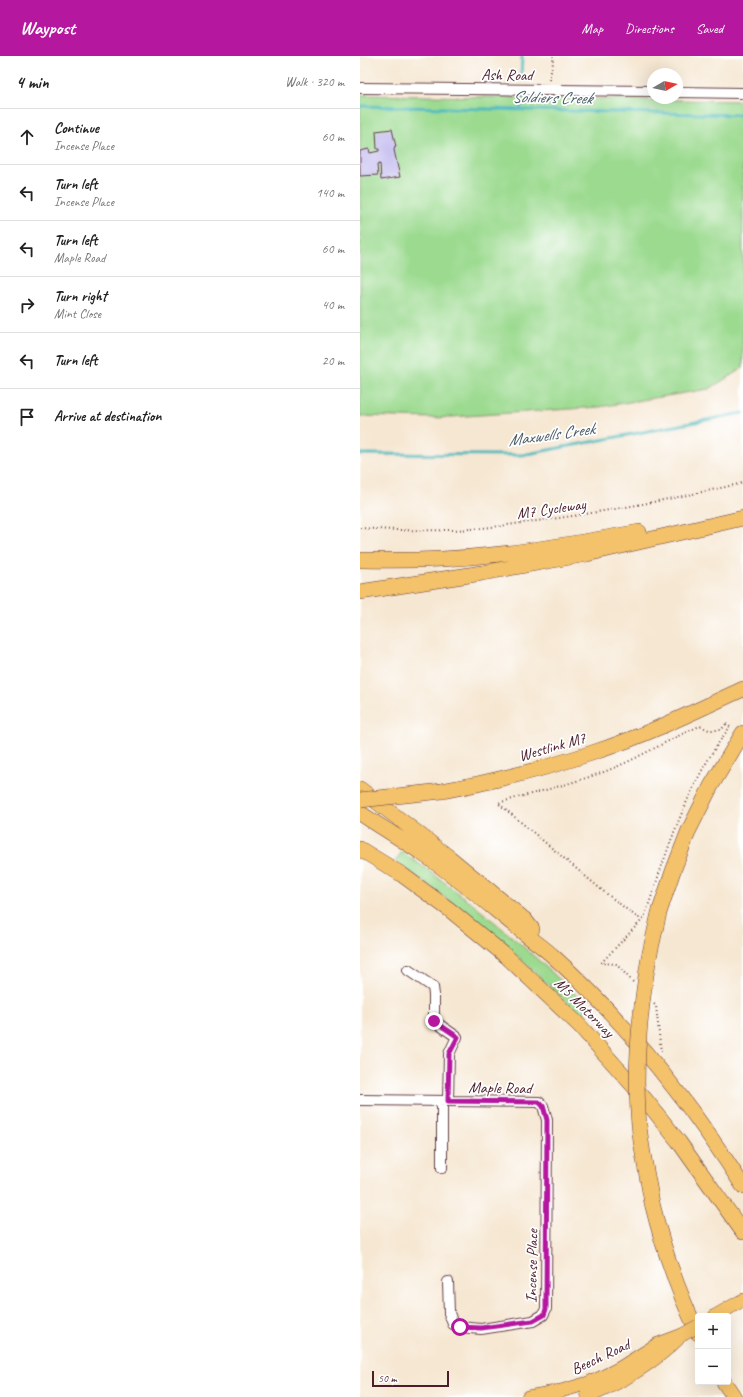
<!DOCTYPE html>
<html lang="en">
<head>
<meta charset="utf-8">
<style>
  :root { --surface:#fff; --page:#f2f2f2; --text:#222; --muted:#767676; --line:#e0e0e0; --accent:#b5179e }
  body { margin:0; font-family:Caveat,sans-serif; background:var(--page); color:var(--text) }
  .controls { position:absolute; right:12px; bottom:12px; display:grid; overflow:hidden; border-radius:4px; box-shadow:0 4px 16px #0002 }
  .controls button { width:36px; height:36px; display:grid; place-items:center; padding:0; border:0; border-bottom:1px solid var(--line); background:var(--surface); color:var(--text); font:20px sans-serif }
  .compass { position:absolute; left:287px; top:12px; width:36px; height:36px; border-radius:50%; background:var(--surface); box-shadow:0 4px 16px #0002; rotate:81deg }
  .scale { position:absolute; left:12px; bottom:10px; width:77px; box-sizing:border-box; padding-left:4px; border:2px solid #4a1f2b; border-top:0; font-size:11px; line-height:14px; white-space:nowrap; color:#4a1f2b; -webkit-text-stroke:3px #fff; paint-order:stroke }
  .stop { position:absolute; width:12px; height:12px; margin:-9px; border:3px solid #b5179e; border-radius:50%; background:#fff }
  .stop.end { background:#b5179e; border-color:#fff; box-shadow:0 1px 4px #0008 }
  .list { margin:0; padding:0; list-style:none }
  h2 { display:flex; justify-content:space-between; align-items:center; height:52px; margin:0; padding:0 16px; font-size:17px }
  h2 small { font-size:13px; font-weight:400; color:var(--muted) }
  .list li { display:grid; grid-template-columns:26px 1fr auto; gap:12px; align-items:center; box-sizing:border-box; height:56px; padding:0 16px; border-top:1px solid var(--line) }
  .list b { display:block; font-size:15px; white-space:nowrap }
  .list p { margin:0; font-size:13px; white-space:nowrap; color:var(--muted) }
  .list em { font-size:13px; font-style:normal; color:var(--muted) }
  .icon { flex:none; width:22px; height:22px; fill:none; stroke:currentColor; stroke-width:2; stroke-linecap:round; stroke-linejoin:round }
  .map { position:relative; flex:none; width:383px; height:1341px; overflow:hidden }
  header { display:flex; align-items:center; gap:24px; box-sizing:border-box; height:56px; padding:0 20px; background:var(--accent); color:#fff }
  header strong { font-size:19px }
  nav { display:flex; gap:22px; margin-inline-start:auto; font-size:14px }
  main { display:flex }
  aside { flex:1; background:var(--surface) }
  .map>svg:first-child { display:block }
  .green { fill:#9bda8f; stroke:#727c5d }
  .lines { fill:none; stroke-linecap:round; stroke-linejoin:round }
  .stream { stroke:#47b7bd; stroke-width:3 }
  .building { fill:#beb6ee }
  .minor-casing { stroke:#643d44; stroke-width:12 }
  .major-casing { stroke:#643d44; stroke-width:14 }
  .highway-casing { stroke:#643d44; stroke-width:16 }
  .path { stroke:#643d44; stroke-width:2; stroke-dasharray:1 3; stroke-linecap:butt }
  .minor { stroke:#fff; stroke-width:10 }
  .major { stroke:#f3c26a; stroke-width:13 }
  .highway { stroke:#f3c26a; stroke-width:15 }
  .major-bridge-casing { stroke:#643d44; stroke-width:14; stroke-linecap:butt }
  .highway-bridge-casing { stroke:#643d44; stroke-width:16; stroke-linecap:butt }
  .major-bridge { stroke:#f3c26a; stroke-width:13 }
  .highway-bridge { stroke:#f3c26a; stroke-width:15 }
  .route { stroke:#b5179e; stroke-width:5 }
  .labels { text-anchor:middle; stroke-width:3.5; stroke-linejoin:round; paint-order:stroke }
  .street-label { font-size:16px; fill:#4a1f2b; stroke:#fff }
  .water-label { font-size:17px; font-style:italic; fill:#495c65; stroke:#fff }
</style>
</head>
<body>
<header>
<strong>Waypost</strong>
<nav><a>Map</a><a>Directions</a><a>Saved</a></nav>
</header>
<main>
<aside>
<h2>4 min<small>Walk · 320 m</small></h2>
<ul class="list">
<li><svg class="icon" aria-label="ahead" viewBox="0 0 24 24"><path d="M12 20V5M6 11l6-6 6 6"/></svg><div><b>Continue</b><p>Incense Place</p></div><em>60 m</em></li>
<li><svg class="icon" aria-label="left" viewBox="0 0 24 24"><path d="M17 20v-9H6M10 6l-5 5 5 5"/></svg><div><b>Turn left</b><p>Incense Place</p></div><em>140 m</em></li>
<li><svg class="icon" aria-label="left" viewBox="0 0 24 24"><path d="M17 20v-9H6M10 6l-5 5 5 5"/></svg><div><b>Turn left</b><p>Maple Road</p></div><em>60 m</em></li>
<li><svg class="icon" aria-label="right" viewBox="0 0 24 24"><path d="M7 20v-9h11M14 6l5 5-5 5"/></svg><div><b>Turn right</b><p>Mint Close</p></div><em>40 m</em></li>
<li><svg class="icon" aria-label="left" viewBox="0 0 24 24"><path d="M17 20v-9H6M10 6l-5 5 5 5"/></svg><div><b>Turn left</b></div><em>20 m</em></li>
<li><svg class="icon" aria-label="arrive" viewBox="0 0 24 24"><path d="M6 21V4h12l-3 4 3 4H6"/></svg><div><b>Arrive at destination</b></div></li>
</ul>
</aside>
<div class="map">
<svg width="383" height="1341" viewBox="0 0 383 1341">
  <rect width="100%" height="100%" fill="#fff"/>
  <filter id="ink" filterUnits="userSpaceOnUse"><feTurbulence type="fractalNoise" baseFrequency=".025" numOctaves="2"/><feDisplacementMap in="SourceGraphic" scale="8" xChannelSelector="R" yChannelSelector="G"/><feConvolveMatrix kernelMatrix="1 2 1 2 8 2 1 2 1" color-interpolation-filters="sRGB"/></filter>
  <filter id="wash" filterUnits="userSpaceOnUse"><feTurbulence type="fractalNoise" baseFrequency=".012" numOctaves="4" result="noise"/><feDisplacementMap in="SourceGraphic" scale="16" xChannelSelector="R" yChannelSelector="G"/><feGaussianBlur stdDeviation="0.9" result="paint"/><feColorMatrix in="noise" values="0 0 0 0 0 0 0 0 0 0 0 0 0 0 0 0 0 1.4 0 .05"/><feComposite in="paint" operator="in"/></filter>
  <g filter="url(#wash)">
    <rect width="100%" height="100%" fill="#f6e7d2"/>
    <path class="green" d="M 0,39 L 383,45 L 383,312 L 349,333 L 239,351 L 76,362 L 0,360 Z
      M 42,796 C 110,842 169,894 229,951 L 221,960 L 166,908 L 121,868 L 35,805 Z"/>
    <g class="lines">
      <path class="stream" d="M 161,22 L 162,0
        M 0,50 L 383,59
        M 161,54 L 161,42
        M 0,398 L 162,399 L 383,357"/>
    </g>
    <g id="blocks">
      <path class="building" d="M 32,73 L 36,91 L 35,91 L 34,94 L 40,121 L 21,124 L 20,108 L 17,109 L 18,119 L 0,120 L 0,95 L 9,93 L 10,97 L 19,95 L 19,93 L 17,93 L 16,75 Z"/>
    </g>
  </g>
  <g filter="url(#ink)">
    <use href="#blocks" fill-opacity="0" stroke="#643d44" stroke-width="1"/>
    <g class="lines">
      <g class="minor-casing">
        <path id="minor" d="M 0,32 L 293,35
          M 317,36 L 383,37
          M 48,914 L 73,931 L 74,939 L 74,965 L 97,981 L 89,998 L 88,1045
          M 0,1044 L 179,1046 L 183,1050 L 187,1064 L 186,1253 L 183,1259 L 173,1265 L 121,1273 L 100,1271 L 93,1268 L 89,1257 L 88,1226
          M 82,1045 L 82,1112"/>
      </g>
      <g class="major-casing">
        <path id="major" d="M 355,1260 L 383,1244
          M 168,1341 L 201,1335 L 232,1326 L 260,1312 L 298,1288 L 322,1279
          M 228,1341 C 260,1327 292,1308 317,1284"/>
      </g>
      <g class="highway-casing">
        <path id="highway" d="M 0,504 C 43,505 88,504 131,499 C 181,494 230,485 279,476
          M 0,536 L 122,517 L 227,498 L 383,462
          M 0,733 L 90,802 L 165,864 L 172,873
          M 82,735 C 133,726 183,713 232,697 C 284,680 334,656 383,633
          M 0,757 C 21,771 43,784 63,798 C 97,821 128,848 159,873 C 171,883 183,891 194,901 C 268,968 330,1047 383,1130
          M 0,793 L 41,818 L 90,854 L 146,900 L 219,969 L 285,1043 L 319,1086 L 383,1176
          M 289,901 L 299,857 L 313,815 L 329,774 L 351,730 L 383,677
          M 292,1147 C 303,1192 318,1236 338,1277
          M 364,1326 L 374,1341
          M 229,1341 L 228,1334 L 232,1326"/>
      </g>
      <path class="path" d="M 189,24 L 193,7 L 193,0
        M 0,472 C 28,474 56,475 85,474 C 113,474 141,470 169,466 C 241,457 312,443 383,427
        M 366,668 L 370,671 C 327,727 307,796 284,862 L 278,862 L 243,835 L 138,747 C 170,738 203,730 235,719 C 272,707 304,685 340,670 L 349,674 L 361,674 Z
        M 273,926 L 256,908 L 241,907 L 283,863
        M 294,948 L 296,950 L 301,996"/>
      <use href="#minor" class="minor"/>
      <use href="#major" class="major"/>
      <use href="#highway" class="highway"/>
      <g class="major-bridge-casing">
        <path id="major-bridge" d="M 322,1279 L 338,1270"/>
      </g>
      <g class="highway-bridge-casing">
        <path id="highway-bridge" d="M 0,744 L 82,735
          M 289,901 C 279,959 273,1019 280,1078 C 283,1101 288,1124 292,1147"/>
      </g>
      <use href="#major-bridge" class="major-bridge"/>
      <use href="#highway-bridge" class="highway-bridge"/>
    </g>
  </g>
  <g class="lines" filter="url(#ink)">
    <path class="route" d="M 74,965 L 98,981 L 89,998 L 88,1045 L 179,1046 L 183,1050 L 187,1064 L 186,1253 L 184,1259 L 173,1265 L 121,1272 L 100,1271"/>
  </g>
  <g class="labels">
    <g class="street-label">
      <text transform="translate(147 18) rotate(1)" y="6">Ash Road</text>
      <text transform="translate(191 452) rotate(-8)" y="6">M7 Cycleway</text>
      <text transform="translate(192 690) rotate(-16)" y="6">Westlink M7</text>
      <text transform="translate(225 951) rotate(45)" y="6">M5 Motorway</text>
      <text transform="translate(140 1031) rotate(1)" y="6">Maple Road</text>
      <text transform="translate(171 1210) rotate(-89)" y="6">Incense Place</text>
      <text transform="translate(240 1300) rotate(-25)" y="6">Beech Road</text>
    </g>
    <g class="water-label">
      <text transform="translate(192 41) rotate(1)" y="6">Soldiers Creek</text>
      <text transform="translate(191 378) rotate(-8)" y="6">Maxwells Creek</text>
    </g>
  </g>
</svg>
<div class="controls">
<button>+</button>
<button>−</button>
</div>
<svg class="compass" viewBox="-18 -18 36 36"><path d="M0-13l5 13h-10z" fill="#e53935"/><path d="M0 13l5-13h-10z" fill="#767676"/></svg>
<div class="scale">50 m</div>
<div class="stop" style="left:100px;top:1271px"></div>
<div class="stop end" style="left:74px;top:965px"></div>
</div>
</main>
</body>
</html>
